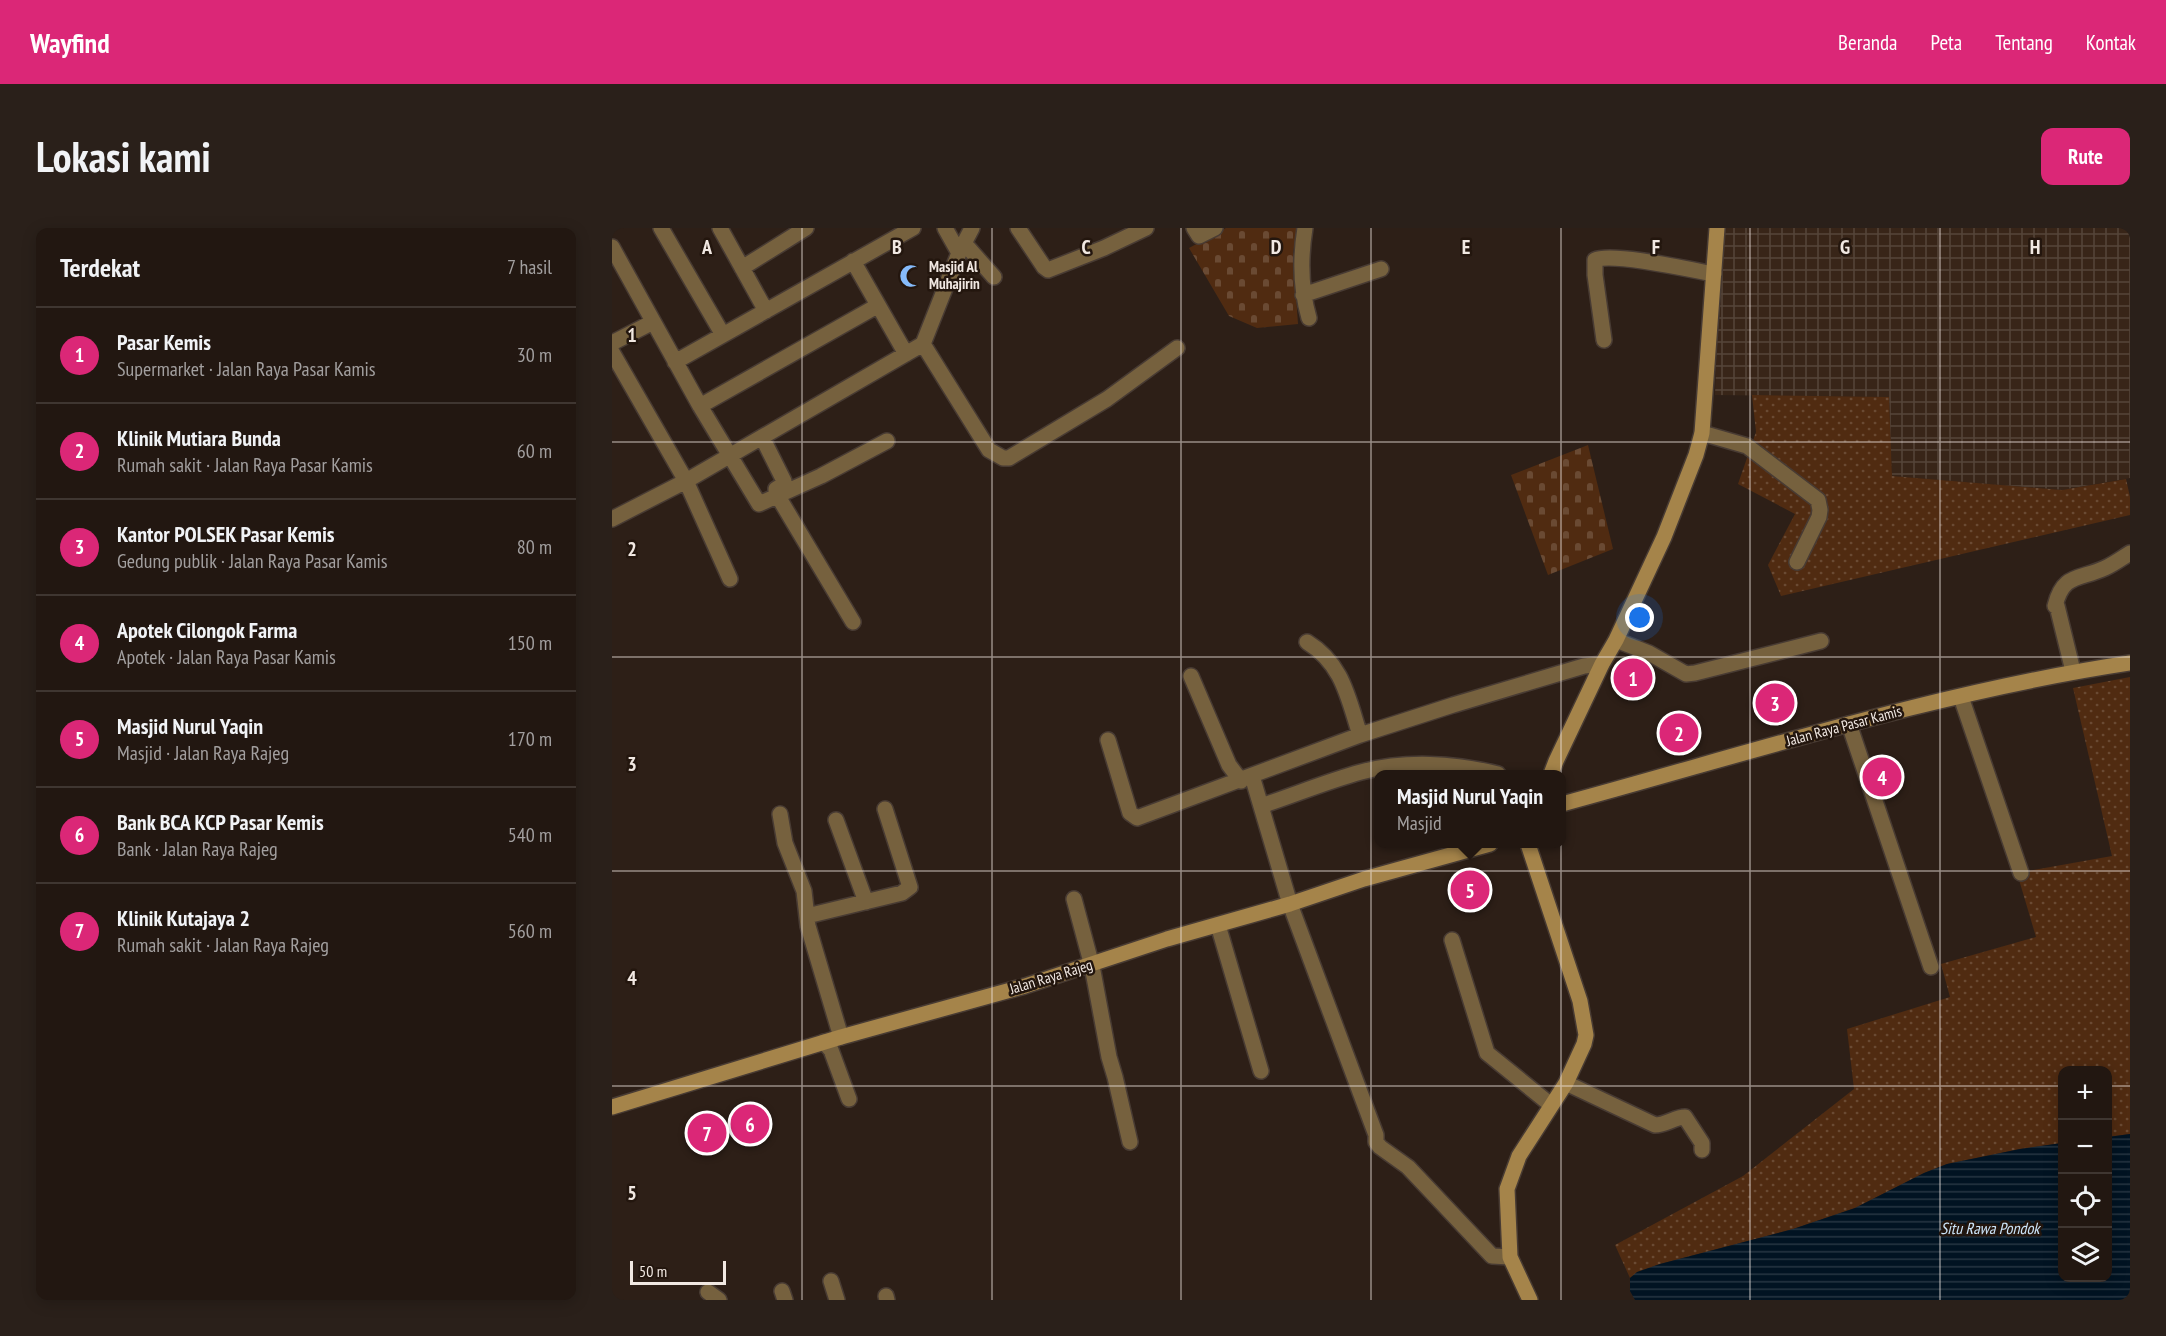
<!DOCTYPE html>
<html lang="id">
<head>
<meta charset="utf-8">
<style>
  :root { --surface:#221711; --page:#2a201a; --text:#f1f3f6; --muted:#a29f9f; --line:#3f3631; --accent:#db2777 }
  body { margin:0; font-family:"PT Sans Narrow",sans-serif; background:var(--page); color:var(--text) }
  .controls { position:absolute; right:18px; bottom:18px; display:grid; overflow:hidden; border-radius:12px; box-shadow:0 3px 15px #0003 }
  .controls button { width:54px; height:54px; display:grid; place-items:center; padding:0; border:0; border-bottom:2px solid var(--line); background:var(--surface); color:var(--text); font:30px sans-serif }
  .scale { position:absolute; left:18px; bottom:15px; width:96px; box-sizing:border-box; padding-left:6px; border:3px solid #f1e8e2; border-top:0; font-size:16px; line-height:21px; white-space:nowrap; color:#f1e8e2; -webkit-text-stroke:4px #23160e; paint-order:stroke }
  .you { position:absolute; left:1028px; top:390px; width:21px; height:21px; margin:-15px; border:4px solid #fff; border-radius:50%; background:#1a73e8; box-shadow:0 0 0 9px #1a73e833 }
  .badge { display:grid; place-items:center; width:39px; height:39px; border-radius:50%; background:var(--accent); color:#fff; font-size:20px; font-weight:700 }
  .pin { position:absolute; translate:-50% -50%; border:3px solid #fff; box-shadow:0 2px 6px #0006 }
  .popup { position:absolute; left:762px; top:542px; width:192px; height:78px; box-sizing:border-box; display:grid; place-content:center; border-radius:12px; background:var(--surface); filter:drop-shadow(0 2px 4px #0005); font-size:20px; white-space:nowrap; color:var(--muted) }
  .popup b { font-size:22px; color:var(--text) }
  .popup::after { content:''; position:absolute; left:50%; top:100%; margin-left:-12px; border:12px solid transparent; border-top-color:var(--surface) }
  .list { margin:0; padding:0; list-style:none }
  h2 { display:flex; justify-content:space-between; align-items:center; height:78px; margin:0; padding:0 24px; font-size:26px }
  h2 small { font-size:20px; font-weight:400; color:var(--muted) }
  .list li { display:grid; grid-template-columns:39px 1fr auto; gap:18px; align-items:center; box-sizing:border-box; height:96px; padding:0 24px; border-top:2px solid var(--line) }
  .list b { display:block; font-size:22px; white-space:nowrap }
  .list p { margin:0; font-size:20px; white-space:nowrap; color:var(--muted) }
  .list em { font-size:20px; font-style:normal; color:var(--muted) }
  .icon { flex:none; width:33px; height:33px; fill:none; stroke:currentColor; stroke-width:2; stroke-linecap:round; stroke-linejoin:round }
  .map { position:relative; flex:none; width:1518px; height:1072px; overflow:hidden; border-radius:12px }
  header { display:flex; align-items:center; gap:36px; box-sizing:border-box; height:84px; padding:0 30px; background:var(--accent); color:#fff }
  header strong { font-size:28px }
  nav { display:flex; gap:33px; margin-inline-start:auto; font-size:21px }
  .intro { display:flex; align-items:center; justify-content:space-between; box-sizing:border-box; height:144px; padding:0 36px }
  h1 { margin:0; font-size:42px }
  .button { padding:15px 27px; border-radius:12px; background:var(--accent); color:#fff; font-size:21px; font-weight:700 }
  main { display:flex; gap:36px; padding:0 36px }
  aside { flex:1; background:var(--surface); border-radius:12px; box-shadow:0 3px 15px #0003 }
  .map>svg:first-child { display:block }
  .industrial { fill:url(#industrial-grid) }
  .grass { fill:url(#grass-dots) }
  .cemetery { fill:url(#cemetery-stones) }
  .water { fill:url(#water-rules) }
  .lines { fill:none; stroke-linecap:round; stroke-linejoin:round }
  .street-casing { stroke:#483b33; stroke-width:18 }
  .secondary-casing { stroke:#483b33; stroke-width:18 }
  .street { stroke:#76613e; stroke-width:15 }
  .secondary { stroke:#a5844a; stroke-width:15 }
  .grid { fill:none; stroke:#f1e8e2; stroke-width:1.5; stroke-opacity:0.55 }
  .labels { text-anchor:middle; stroke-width:5; stroke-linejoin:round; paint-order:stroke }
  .poi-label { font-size:15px; font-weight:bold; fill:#f1e8e2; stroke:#23160e; text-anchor:start }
  .street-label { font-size:15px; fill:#f1e8e2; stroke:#23160e }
  .water-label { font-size:16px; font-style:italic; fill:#cce5fa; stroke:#23160e }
  .grid-label { font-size:20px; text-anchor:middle; font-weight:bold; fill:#f1e8e2; stroke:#23160e; stroke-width:5; stroke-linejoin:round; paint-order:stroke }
</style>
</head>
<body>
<header>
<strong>Wayfind</strong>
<nav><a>Beranda</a><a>Peta</a><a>Tentang</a><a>Kontak</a></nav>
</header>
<div class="intro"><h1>Lokasi kami</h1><a class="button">Rute</a></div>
<main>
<aside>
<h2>Terdekat<small>7 hasil</small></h2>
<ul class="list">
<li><span class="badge">1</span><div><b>Pasar Kemis</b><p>Supermarket · Jalan Raya Pasar Kamis</p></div><em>30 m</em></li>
<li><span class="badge">2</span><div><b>Klinik Mutiara Bunda</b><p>Rumah sakit · Jalan Raya Pasar Kamis</p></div><em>60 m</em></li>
<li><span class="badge">3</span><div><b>Kantor POLSEK Pasar Kemis</b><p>Gedung publik · Jalan Raya Pasar Kamis</p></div><em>80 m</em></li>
<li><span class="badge">4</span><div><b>Apotek Cilongok Farma</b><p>Apotek · Jalan Raya Pasar Kamis</p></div><em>150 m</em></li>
<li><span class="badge">5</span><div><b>Masjid Nurul Yaqin</b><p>Masjid · Jalan Raya Rajeg</p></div><em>170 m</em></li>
<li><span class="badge">6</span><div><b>Bank BCA KCP Pasar Kemis</b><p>Bank · Jalan Raya Rajeg</p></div><em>540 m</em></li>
<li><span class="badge">7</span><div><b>Klinik Kutajaya 2</b><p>Rumah sakit · Jalan Raya Rajeg</p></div><em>560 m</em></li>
</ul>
</aside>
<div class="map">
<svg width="1518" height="1072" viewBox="0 0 1518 1072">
  <defs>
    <pattern id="industrial-grid" width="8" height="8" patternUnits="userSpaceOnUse" patternTransform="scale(1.5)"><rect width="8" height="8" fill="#382518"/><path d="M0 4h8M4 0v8" fill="none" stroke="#554539"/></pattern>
    <pattern id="grass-dots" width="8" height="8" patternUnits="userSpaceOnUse" patternTransform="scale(1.5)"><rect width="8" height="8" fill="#502b11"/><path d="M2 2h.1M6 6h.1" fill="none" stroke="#6a4a33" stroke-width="1.8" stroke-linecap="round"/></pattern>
    <pattern id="cemetery-stones" width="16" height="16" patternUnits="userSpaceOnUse" patternTransform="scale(1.5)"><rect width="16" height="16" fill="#502b11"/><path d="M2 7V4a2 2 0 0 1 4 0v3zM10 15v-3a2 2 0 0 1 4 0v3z" fill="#6a4a33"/></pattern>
    <pattern id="water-rules" width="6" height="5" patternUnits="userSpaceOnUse" patternTransform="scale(1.5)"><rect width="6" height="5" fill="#011322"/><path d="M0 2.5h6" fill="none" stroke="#263542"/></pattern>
  </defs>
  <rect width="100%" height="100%" fill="#2d1f17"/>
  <path class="industrial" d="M 1109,0 L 1518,0 L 1518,250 L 1450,262 L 1280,248 L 1277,169 L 1103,167 Z"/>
  <path class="grass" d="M 1140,167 L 1277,169 L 1280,248 L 1450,262 L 1514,251 L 1518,269 L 1518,287 L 1169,368 L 1156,337 L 1183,286 L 1126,256 L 1144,204 Z
    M 1518,449 L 1518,906 L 1496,909 L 1496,842 L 1450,842 L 1450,915 L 1408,921 L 1335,936 L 1312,945 L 1243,980 L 1181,1001 L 1048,1036 L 1026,1044 L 1018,1050 L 1003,1017 L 1131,948 L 1242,861 L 1235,801 L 1338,769 L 1329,736 L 1424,709 L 1405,645 L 1500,628 L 1461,460 Z"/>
  <path class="cemetery" d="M 614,0 L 686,0 L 681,24 L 686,96 L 645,100 L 617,88 L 577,20 Z
    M 976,217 L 1001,321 L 936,347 L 899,247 Z"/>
  <path class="water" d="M 1518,906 L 1518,1072 L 1023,1072 L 1018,1063 L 1018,1050 L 1025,1044 L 1048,1036 L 1181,1001 L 1243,980 L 1312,945 L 1335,936 L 1408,921 L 1450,915 L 1450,1050 L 1496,1050 L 1496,909 Z"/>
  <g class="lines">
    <g class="street-casing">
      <path id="street" d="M 49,0 L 111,107
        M 108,0 L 154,83
        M 333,0 L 347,25
        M 406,0 L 432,39 L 436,42 L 492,20 L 534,0
        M 582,0 L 587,8 L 603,0
        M 693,0 C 688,31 688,59 697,90
        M 352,15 L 382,49
        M 0,19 L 88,178 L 147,276 L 209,248 L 275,213
        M 241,33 L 294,126
        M 130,40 L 194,0
        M 691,67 L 769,41
        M 992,112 L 983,47 L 983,32 C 1000,24 1080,42 1102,46
        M 0,115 L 41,94
        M 311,116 L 377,222 L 391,230 L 397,230 L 495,171 L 565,120
        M 0,124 L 74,253 L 118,351
        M 63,134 L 301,0
        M 88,178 L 265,78
        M 1090,205 L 1135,218 L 1206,272 L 1208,282 L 1207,289 L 1185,334
        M 150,209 L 172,253 L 172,256 L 164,261 L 164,265 L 241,394
        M 0,291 L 74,253 L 311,116 L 347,25 L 360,0
        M 1004,412 L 1037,425 L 1074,446 L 1083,445 L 1209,413
        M 695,414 C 731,436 736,470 748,507
        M 1461,443 L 1445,378 L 1443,378 C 1451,345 1467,352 1493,340 C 1502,336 1510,330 1518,325
        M 579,448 L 617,537 L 629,553
        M 1349,469 L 1409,645
        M 1237,496 L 1319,739
        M 496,512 L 518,585 L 525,590 L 748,507 L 841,477 L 972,438 L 990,436
        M 640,548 L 678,676 L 764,907 L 764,914 L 768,919 L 796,939 L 880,1028 L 898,1029
        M 649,578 C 682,567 716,553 749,544 C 793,532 843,535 886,546
        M 168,586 L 173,615 L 192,663 L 196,698 L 229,809
        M 224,592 L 254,674
        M 462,671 L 480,738 L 497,829 L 503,849 L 518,914
        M 195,688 L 290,665 L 298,659 L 273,581
        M 606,697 L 649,843
        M 840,712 L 875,825 L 939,877
        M 212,814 L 219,822 L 237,871
        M 954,855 L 1043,897 C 1054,897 1063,889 1073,889 L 1090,915 L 1090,922
        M 219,1053 L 225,1072
        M 170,1063 L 173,1072
        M 96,1064 L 107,1072
        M 274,1068 L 275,1072"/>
    </g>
    <g class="secondary-casing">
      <path id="secondary" d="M 939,546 L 944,533 L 990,436 L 1004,412 L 1052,309 L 1084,227 L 1090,205 L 1105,0
        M 950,576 C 1138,525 1325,464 1518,435
        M 916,616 L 968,773 L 974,807 L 972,816 L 954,855 L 907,928 L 895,961 L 898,1029 L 918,1072
        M 0,879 L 229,809 L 413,758 L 555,711 L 678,676 L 752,651 L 878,616"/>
    </g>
    <use href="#street" class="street"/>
    <use href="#secondary" class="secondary"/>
  </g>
  <path class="grid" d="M 190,0 L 190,1072M 380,0 L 380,1072M 569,0 L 569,1072M 759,0 L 759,1072M 949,0 L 949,1072M 1138,0 L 1138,1072M 1328,0 L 1328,1072M 0,214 L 1518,214M 0,429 L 1518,429M 0,643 L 1518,643M 0,858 L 1450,858M 1496,858 L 1518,858"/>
  <defs>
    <g id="mosque-bare" transform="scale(1.8)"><path d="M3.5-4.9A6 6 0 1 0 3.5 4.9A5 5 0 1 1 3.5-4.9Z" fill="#86bbfb" stroke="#23160e" stroke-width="2.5" paint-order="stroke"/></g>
  </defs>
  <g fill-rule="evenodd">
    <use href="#mosque-bare" x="299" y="48"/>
  </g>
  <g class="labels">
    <g class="poi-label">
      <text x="317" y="44">Masjid Al<tspan x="317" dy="17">Muhajirin</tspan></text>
    </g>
    <g class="street-label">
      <text transform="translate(1232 498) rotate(-15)" y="5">Jalan Raya Pasar Kamis</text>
      <text transform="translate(439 749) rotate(-17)" y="5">Jalan Raya Rajeg</text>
    </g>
    <g class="water-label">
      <text x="1378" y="1006">Situ Rawa Pondok</text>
    </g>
  </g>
  <g class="grid-label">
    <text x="95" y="26">A</text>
    <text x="285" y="26">B</text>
    <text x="474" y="26">C</text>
    <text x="664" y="26">D</text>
    <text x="854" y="26">E</text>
    <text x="1044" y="26">F</text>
    <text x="1233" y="26">G</text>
    <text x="1423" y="26">H</text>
    <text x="20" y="114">1</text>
    <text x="20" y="328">2</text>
    <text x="20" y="543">3</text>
    <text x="20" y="757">4</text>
    <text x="20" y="972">5</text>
  </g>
</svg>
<div class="controls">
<button>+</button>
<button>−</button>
<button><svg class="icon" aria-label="locate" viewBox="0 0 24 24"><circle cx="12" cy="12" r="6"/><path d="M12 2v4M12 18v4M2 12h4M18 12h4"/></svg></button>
<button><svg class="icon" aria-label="layers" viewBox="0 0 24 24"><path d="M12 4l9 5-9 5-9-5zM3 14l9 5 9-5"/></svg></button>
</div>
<div class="scale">50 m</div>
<div class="you"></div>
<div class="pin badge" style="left:1021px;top:450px">1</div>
<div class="pin badge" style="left:1067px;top:505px">2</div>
<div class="pin badge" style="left:1163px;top:475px">3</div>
<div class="pin badge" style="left:1270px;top:549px">4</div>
<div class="pin badge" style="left:858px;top:662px">5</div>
<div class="popup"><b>Masjid Nurul Yaqin</b>Masjid</div>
<div class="pin badge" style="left:138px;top:896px">6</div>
<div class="pin badge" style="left:95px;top:905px">7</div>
</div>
</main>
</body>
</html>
